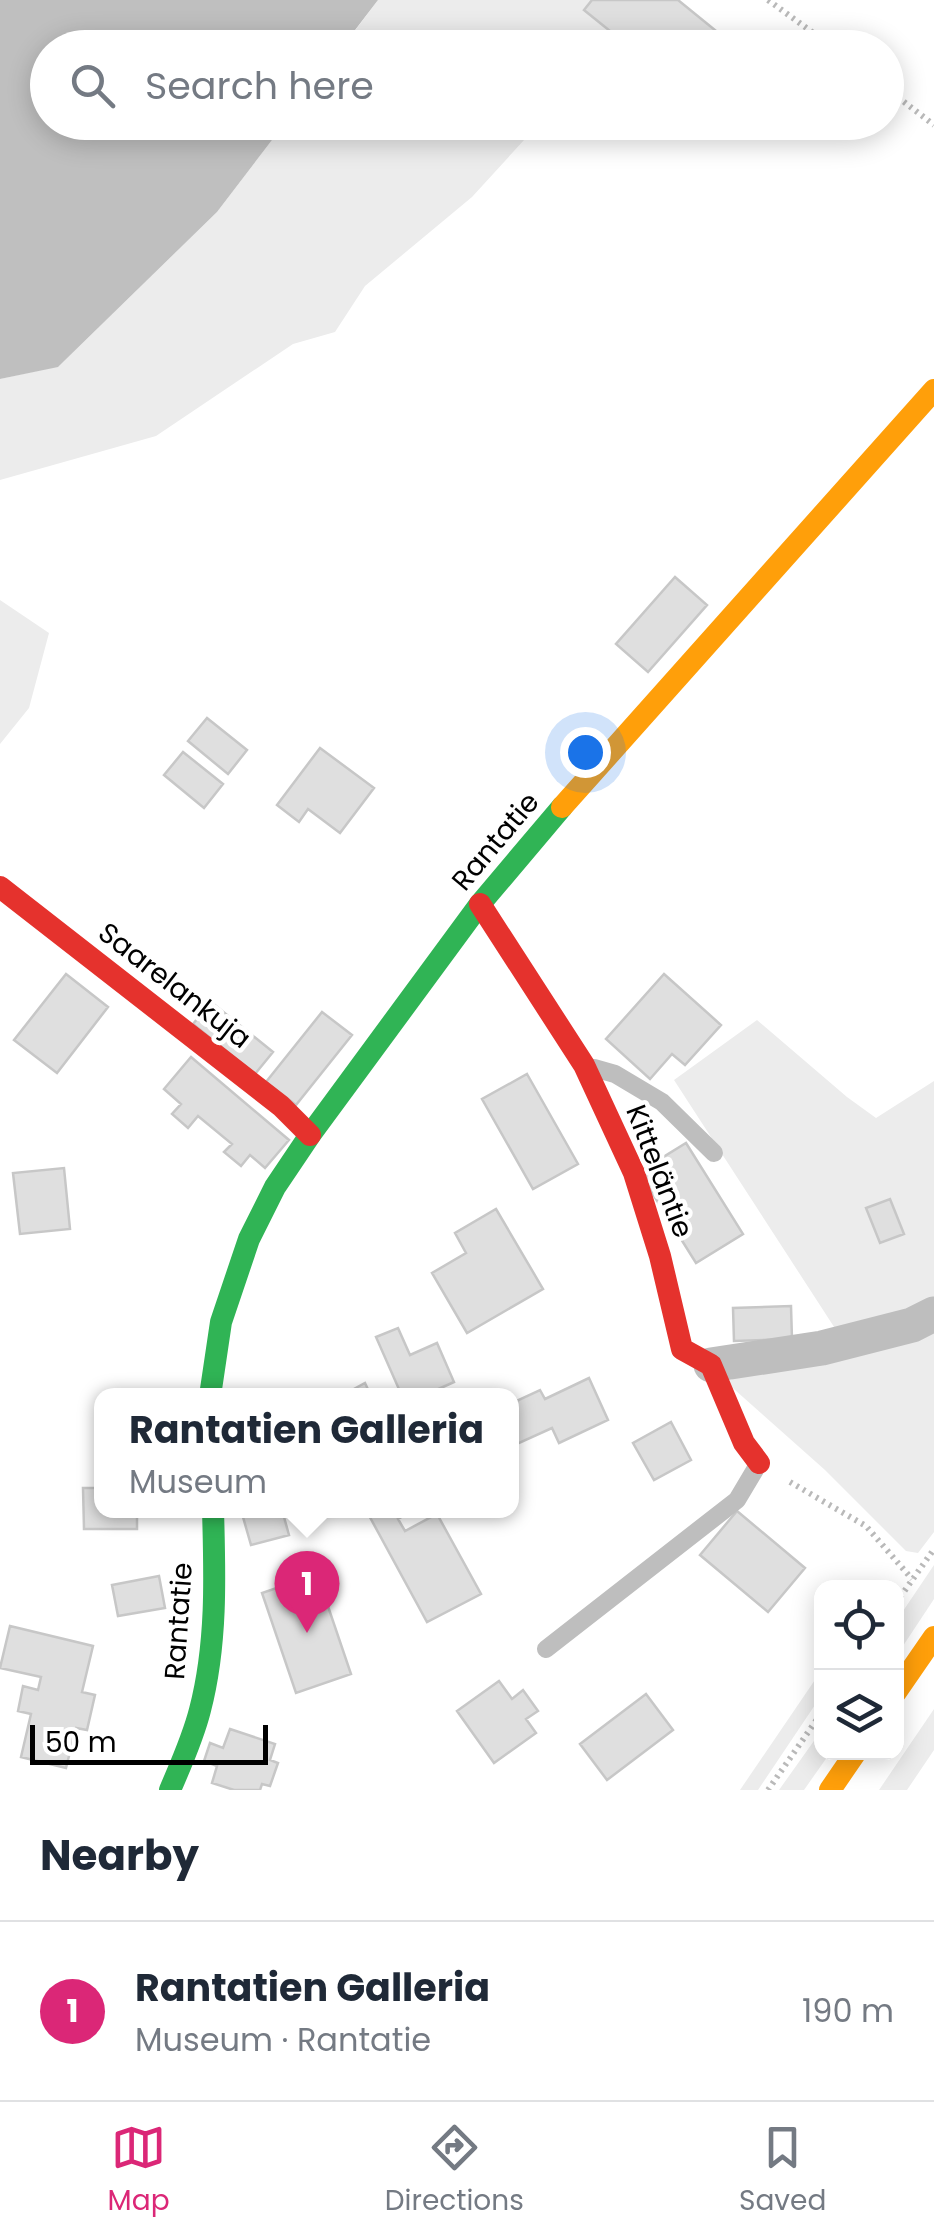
<!DOCTYPE html>
<html lang="en">
<head>
<meta charset="utf-8">
<style>
  :root { --surface:#fff; --page:#f6f6f7; --text:#1f2937; --muted:#747a83; --line:#e0e1e3; --accent:#db2777 }
  body { margin:0; font-family:Poppins,sans-serif; background:var(--page); color:var(--text) }
  .controls { position:absolute; right:30px; bottom:30px; display:grid; overflow:hidden; border-radius:20px; box-shadow:0 5px 25px #0003 }
  .controls button { width:90px; height:90px; display:grid; place-items:center; padding:0; border:0; border-bottom:2px solid var(--line); background:var(--surface); color:var(--text); font:50px sans-serif }
  .scale { position:absolute; left:30px; bottom:25px; width:238px; box-sizing:border-box; padding-left:10px; border:5px solid #000; border-top:0; font-size:28px; line-height:35px; white-space:nowrap; color:#000; -webkit-text-stroke:8px #fff; paint-order:stroke }
  .you { position:absolute; left:585px; top:752px; width:35px; height:35px; margin:-25px; border:8px solid #fff; border-radius:50%; background:#1a73e8; box-shadow:0 0 0 15px #1a73e833 }
  .badge { display:grid; place-items:center; width:65px; height:65px; border-radius:50%; background:var(--accent); color:#fff; font-size:32px; font-weight:700 }
  .pin { position:absolute; translate:-50% -82px; filter:drop-shadow(0 2px 5px #0008) }
  .pin::after { content:''; position:absolute; top:52px; width:35px; height:30px; background:inherit; clip-path:polygon(0 0,100% 0,50% 100%) }
  .popup { position:absolute; left:94px; top:1388px; width:425px; height:130px; box-sizing:border-box; display:grid; place-content:center; border-radius:20px; background:var(--surface); filter:drop-shadow(0 2px 8px #0005); font-size:32px; white-space:nowrap; color:var(--muted) }
  .popup b { font-size:38px; color:var(--text) }
  .popup::after { content:''; position:absolute; left:50%; top:100%; margin-left:-20px; border:20px solid transparent; border-top-color:var(--surface) }
  .list { margin:0; padding:0; list-style:none }
  h2 { display:flex; justify-content:space-between; align-items:center; height:130px; margin:0; padding:0 40px; font-size:42px }
  h2 small { font-size:32px; font-weight:400; color:var(--muted) }
  .list li { display:grid; grid-template-columns:65px 1fr auto; gap:30px; align-items:center; box-sizing:border-box; height:180px; padding:0 40px; border-top:2px solid var(--line) }
  .list b { display:block; font-size:38px; white-space:nowrap }
  .list p { margin:0; font-size:32px; white-space:nowrap; color:var(--muted) }
  .list em { font-size:32px; font-style:normal; color:var(--muted) }
  .icon { flex:none; width:55px; height:55px; fill:none; stroke:currentColor; stroke-width:2; stroke-linecap:round; stroke-linejoin:round }
  .map { position:relative; flex:none; width:934px; height:1790px; overflow:hidden }
  .search { position:absolute; background:var(--surface); box-shadow:0 5px 25px #0003; left:30px; right:30px; top:30px; height:110px; display:flex; align-items:center; gap:25px; box-sizing:border-box; padding:0 35px; border-radius:55px; color:var(--muted); font-size:38px }
  .sheet { height:310px; background:var(--surface) }
  nav { display:flex; justify-content:space-around; align-items:center; box-sizing:border-box; height:140px; border-top:2px solid var(--line); background:var(--surface); font-size:28px; color:var(--muted) }
  nav a { display:grid; justify-items:center; gap:5px }
  nav .on { color:var(--accent) }
  .map>svg:first-child { display:block }
  .green { fill:#ececec }
  .water { fill:#bfbfbf }
  .building { fill:#dfdfdf; stroke:#c7c7c7; stroke-width:2.5 }
  .lines { fill:none; stroke-linecap:round; stroke-linejoin:round }
  .path { stroke:#b9b9b9; stroke-width:6; stroke-dasharray:2.5 5; stroke-linecap:butt }
  .lane { stroke:#bebebe; stroke-width:18 }
  .street { stroke:#bebebe; stroke-width:35 }
  .fast { stroke:#30b455; stroke-width:22 }
  .slow { stroke:#ff9f0a; stroke-width:22 }
  .jam { stroke:#e5322d; stroke-width:22 }
  .labels { text-anchor:middle; stroke-width:9; stroke-linejoin:round; paint-order:stroke }
  .street-label { font-size:28px; fill:#000; stroke:#fff }
</style>
</head>
<body>
<div class="map">
<svg width="934" height="1790" viewBox="0 0 934 1790">
  <rect width="100%" height="100%" fill="#fff"/>
  <path class="green" d="M 378,0 L 635,0 L 589,47 L 342,48 Z
    M 285,123 L 537,123 L 535,128 L 472,197 L 365,286 L 335,332 L 293,344 L 156,436 L 0,480 L 0,379 L 59,366 L 217,212 Z
    M 0,600 L 49,633 L 29,708 L 0,744 Z
    M 757,1020 L 847,1097 L 876,1118 L 934,1081 L 934,1532 L 918,1553 L 906,1551 L 825,1470 L 726,1382 L 838,1333 L 674,1080 Z
    M 934,1565 L 934,1599 L 897,1655 L 897,1620 Z
    M 821,1671 L 821,1696 L 758,1790 L 740,1790 Z
    M 934,1709 L 934,1750 L 907,1790 L 879,1790 Z
    M 821,1731 L 822,1752 L 830,1753 L 804,1790 L 779,1790 Z"/>
  <path class="water" d="M 0,0 L 378,0 L 342,47 L 48,48 L 48,122 L 285,123 L 217,212 L 58,367 L 0,379 Z"/>
  <path class="building" d="M 592,0 L 678,0 L 737,48 L 631,48 L 584,10 Z
    M 675,577 L 707,605 L 648,672 L 616,644 Z
    M 207,718 L 247,750 L 228,774 L 188,741 Z
    M 320,748 L 374,788 L 340,833 L 308,809 L 299,822 L 277,805 Z
    M 183,752 L 223,784 L 204,808 L 164,775 Z
    M 66,974 L 108,1007 L 57,1073 L 14,1040 Z
    M 664,974 L 721,1025 L 685,1065 L 672,1054 L 650,1079 L 606,1039 Z
    M 211,1002 L 273,1052 L 255,1074 L 193,1024 Z
    M 322,1012 L 352,1035 L 296,1105 L 266,1082 Z
    M 191,1057 L 289,1140 L 265,1168 L 250,1155 L 241,1166 L 224,1152 L 232,1144 L 198,1116 L 188,1128 L 172,1114 L 181,1104 L 164,1089 Z
    M 527,1074 L 578,1164 L 533,1189 L 482,1099 Z
    M 686,1143 L 743,1234 L 696,1263 L 639,1172 Z
    M 64,1168 L 70,1229 L 20,1234 L 13,1173 Z
    M 890,1199 L 904,1234 L 880,1243 L 866,1208 Z
    M 496,1209 L 543,1289 L 467,1333 L 432,1273 L 466,1253 L 455,1233 Z
    M 791,1306 L 792,1339 L 734,1341 L 733,1308 Z
    M 398,1328 L 410,1355 L 437,1343 L 454,1382 L 423,1396 L 402,1396 L 376,1337 Z
    M 589,1378 L 608,1420 L 559,1443 L 552,1428 L 517,1444 L 512,1435 L 512,1403 L 540,1390 L 545,1399 Z
    M 365,1383 L 371,1396 L 341,1396 Z
    M 671,1422 L 691,1460 L 654,1480 L 633,1443 Z
    M 83,1488 L 102,1488 L 102,1510 L 137,1510 L 137,1529 L 84,1529 Z
    M 241,1510 L 282,1510 L 289,1535 L 251,1545 Z
    M 366,1510 L 414,1510 L 398,1519 L 405,1531 L 437,1514 L 481,1594 L 427,1622 Z
    M 737,1511 L 805,1568 L 768,1612 L 700,1555 Z
    M 317,1574 L 351,1674 L 296,1693 L 262,1593 Z
    M 159,1576 L 165,1608 L 118,1616 L 112,1585 Z
    M 10,1626 L 93,1646 L 82,1692 L 95,1695 L 87,1730 L 76,1728 L 66,1768 L 21,1757 L 31,1714 L 18,1711 L 23,1686 L 38,1690 L 41,1677 L 0,1668 Z
    M 499,1681 L 512,1699 L 523,1690 L 538,1711 L 526,1719 L 536,1733 L 494,1763 L 457,1711 Z
    M 646,1694 L 673,1730 L 607,1780 L 580,1744 Z
    M 230,1729 L 275,1744 L 270,1760 L 278,1763 L 270,1786 L 262,1784 L 260,1790 L 234,1790 L 212,1783 L 217,1766 L 204,1761 L 210,1743 L 223,1748 Z"/>
  <g class="lines">
    <path class="path" d="M 768,0 L 834,48
      M 886,88 L 934,125
      M 790,1482 L 866,1526 L 912,1579
      M 896,1603 L 934,1549
      M 768,1790 L 822,1712"/>
    <path class="lane" d="M 594,1068 L 615,1074 L 662,1102 L 714,1153
      M 546,1649 L 737,1500 L 759,1463"/>
    <path class="street" d="M 711,1365 L 822,1348 L 912,1325 L 934,1314"/>
    <path class="fast" d="M 210,1396 L 221,1322 L 249,1239 L 275,1187 L 310,1135 L 480,904 L 562,807
      M 170,1790 C 181,1764 193,1738 200,1710 C 217,1645 215,1577 213,1510"/>
    <path class="slow" d="M 562,807 L 934,390
      M 896,1692 L 934,1637
      M 830,1790 L 856,1752"/>
    <path class="jam" d="M 0,887 L 281,1106 L 310,1135
      M 480,904 L 584,1065 L 634,1173 L 660,1256 L 682,1349 L 711,1365 L 744,1443 L 759,1463"/>
  </g>
  <g class="labels">
    <g class="street-label">
      <text transform="translate(495 841) rotate(-50)" y="10">Rantatie</text>
      <text transform="translate(175 985) rotate(38)" y="10">Saarelankuja</text>
      <text transform="translate(660 1171) rotate(69)" y="10">Kitteläntie</text>
      <text transform="translate(178 1621) rotate(-86)" y="10">Rantatie</text>
    </g>
  </g>
</svg>
<div class="controls">
<button><svg class="icon" aria-label="locate" viewBox="0 0 24 24"><circle cx="12" cy="12" r="6"/><path d="M12 2v4M12 18v4M2 12h4M18 12h4"/></svg></button>
<button><svg class="icon" aria-label="layers" viewBox="0 0 24 24"><path d="M12 4l9 5-9 5-9-5zM3 14l9 5 9-5"/></svg></button>
</div>
<div class="scale">50 m</div>
<div class="you"></div>
<div class="pin badge" style="left:307px;top:1633px">1</div>
<div class="popup"><b>Rantatien Galleria</b>Museum</div>
<div class="search"><svg class="icon" aria-label="search" viewBox="0 0 24 24"><circle cx="10" cy="10" r="6"/><path d="M15 15l6 6"/></svg>Search here</div>
</div>
<section class="sheet">
<h2>Nearby<small></small></h2>
<ul class="list">
<li><span class="badge">1</span><div><b>Rantatien Galleria</b><p>Museum · Rantatie</p></div><em>190 m</em></li>
</ul>
</section>
<nav>
<a class="on"><svg class="icon" aria-label="map" viewBox="0 0 24 24"><path d="M3 6l6-2 6 2 6-2v14l-6 2-6-2-6 2zM9 4v14M15 6v14"/></svg>Map</a>
<a><svg class="icon" aria-label="directions" viewBox="0 0 24 24"><path d="M12 3l9 9-9 9-9-9zM9 14v-3h6M13 9l2 2-2 2"/></svg>Directions</a>
<a><svg class="icon" aria-label="saved" viewBox="0 0 24 24"><path d="M7 4h10v16l-5-4-5 4z"/></svg>Saved</a>
</nav>
</body>
</html>
